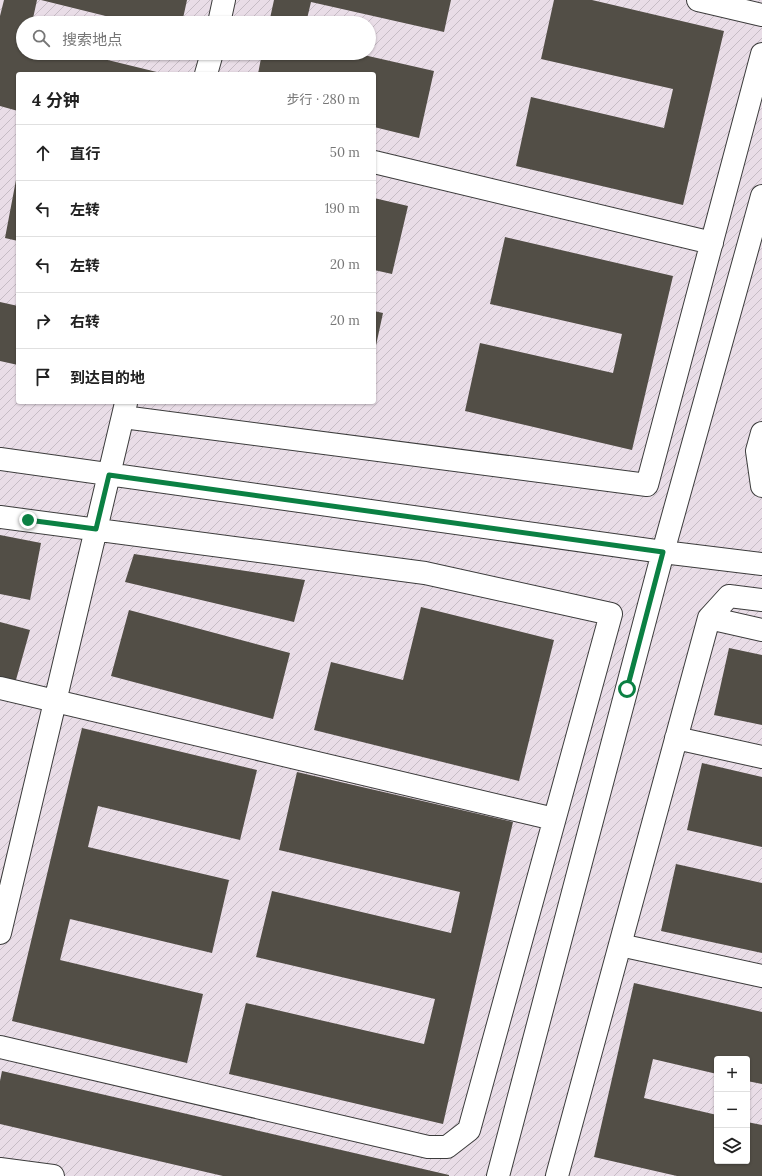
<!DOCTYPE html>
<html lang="zh">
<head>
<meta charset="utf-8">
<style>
  :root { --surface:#fff; --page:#f6f6f6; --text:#222; --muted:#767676; --line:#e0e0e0 }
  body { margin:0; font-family:Lora,"Noto Sans SC",serif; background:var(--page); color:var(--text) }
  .controls { position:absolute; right:12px; bottom:12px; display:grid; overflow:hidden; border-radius:4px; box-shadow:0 1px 3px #0004 }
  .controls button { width:36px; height:36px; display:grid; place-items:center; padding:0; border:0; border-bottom:1px solid var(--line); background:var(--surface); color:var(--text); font:20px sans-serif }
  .stop { position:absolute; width:12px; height:12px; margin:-9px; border:3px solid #0b8043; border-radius:50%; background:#fff }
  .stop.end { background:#0b8043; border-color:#fff; box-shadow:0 1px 4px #0008 }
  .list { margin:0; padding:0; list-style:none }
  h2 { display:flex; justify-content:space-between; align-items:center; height:52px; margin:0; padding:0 16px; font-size:17px }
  h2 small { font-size:13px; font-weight:400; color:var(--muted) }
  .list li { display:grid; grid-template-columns:26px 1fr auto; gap:12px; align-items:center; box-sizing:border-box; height:56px; padding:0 16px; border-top:1px solid var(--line) }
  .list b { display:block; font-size:15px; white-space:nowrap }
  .list em { font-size:13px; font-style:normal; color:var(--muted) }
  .icon { flex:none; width:22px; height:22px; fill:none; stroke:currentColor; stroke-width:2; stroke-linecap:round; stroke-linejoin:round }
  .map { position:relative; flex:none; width:762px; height:1176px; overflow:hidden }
  .search { position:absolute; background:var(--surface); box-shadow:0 1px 3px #0004; left:16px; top:16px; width:360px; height:44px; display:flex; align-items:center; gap:10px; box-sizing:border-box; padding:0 14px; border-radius:22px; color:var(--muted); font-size:15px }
  .panel { position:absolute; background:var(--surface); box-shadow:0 1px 3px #0004; left:16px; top:72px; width:360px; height:332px; border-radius:4px }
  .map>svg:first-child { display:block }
  .industrial { fill:url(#industrial-furrows); fill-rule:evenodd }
  .building { fill:#524e46 }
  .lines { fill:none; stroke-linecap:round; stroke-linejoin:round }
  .minor-casing { stroke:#3c3c3c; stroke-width:24 }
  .minor { stroke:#fff; stroke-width:22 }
  .route { stroke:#0b8043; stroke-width:5 }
</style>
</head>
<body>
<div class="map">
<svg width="762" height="1176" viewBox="0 0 762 1176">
  <defs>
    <pattern id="industrial-furrows" width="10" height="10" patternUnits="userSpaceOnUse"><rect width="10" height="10" fill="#e9dde7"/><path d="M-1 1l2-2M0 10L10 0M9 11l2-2" fill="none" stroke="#c6bcc5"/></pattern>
  </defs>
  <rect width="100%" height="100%" fill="#fdffe6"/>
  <path class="industrial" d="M 0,0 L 762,0 L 762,1176 L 0,1176 ZM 23,23 L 369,23 L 369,53 L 23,53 ZM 18,74 L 374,74 L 374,402 L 18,402 ZM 717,1059 L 747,1059 L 747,1161 L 717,1161 Z"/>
  <path class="building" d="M 4,0 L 37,0 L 32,23 L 23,23 L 23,53 L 79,53 L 165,74 L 18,74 L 18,111 L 0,106 L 0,16 Z
    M 41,0 L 187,0 L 182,23 L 134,23 Z
    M 274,0 L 451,0 L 444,32 L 311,2 L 306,23 L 269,23 Z
    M 554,0 L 592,0 L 724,31 L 683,205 L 516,166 L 531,97 L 664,128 L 673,89 L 541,59 Z
    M 262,53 L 355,53 L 434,71 L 419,138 L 374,127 L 374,74 L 258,74 Z
    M 16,180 L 18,181 L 18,241 L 5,238 Z
    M 374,198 L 408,206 L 392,274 L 374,270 Z
    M 505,237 L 673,276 L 632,450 L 465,411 L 480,343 L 613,373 L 622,334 L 490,304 Z
    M 0,302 L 18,306 L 18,365 L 0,361 Z
    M 374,311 L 383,313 L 375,350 L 374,350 Z
    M 0,535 L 41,543 L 30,600 L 0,594 Z
    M 134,554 L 305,580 L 294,622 L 125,582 Z
    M 421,607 L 554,640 L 519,781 L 314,730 L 331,662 L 403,680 Z
    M 129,610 L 290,653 L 273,719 L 111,676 Z
    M 0,622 L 30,630 L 14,687 L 0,683 Z
    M 729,648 L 762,655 L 762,725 L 714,715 Z
    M 82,728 L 257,770 L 240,840 L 98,806 L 88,847 L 229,880 L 212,953 L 70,919 L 60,960 L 203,994 L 187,1063 L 12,1021 Z
    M 702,763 L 762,777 L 762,847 L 687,830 Z
    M 297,772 L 513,822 L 443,1124 L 229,1074 L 246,1003 L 424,1044 L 435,999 L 256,957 L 272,891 L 451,933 L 460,892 L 279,850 Z
    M 676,864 L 762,883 L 762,953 L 661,931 Z
    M 634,983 L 762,1012 L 762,1084 L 747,1081 L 747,1059 L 717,1059 L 717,1074 L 653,1059 L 644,1098 L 717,1115 L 717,1161 L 747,1161 L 747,1122 L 762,1125 L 762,1176 L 677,1176 L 594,1157 Z
    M 2,1071 L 449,1175 L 449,1176 L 223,1176 L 0,1124 L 0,1081 Z"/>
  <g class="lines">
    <g class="minor-casing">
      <path id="minor" d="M 698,0 L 762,15
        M 219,23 L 224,0
        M 206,74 L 212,53
        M 374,162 L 712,243
        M 123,417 L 647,485 L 762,54
        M 762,433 L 757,451 L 762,486
        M 0,459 L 663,552 L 762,564
        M 0,517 L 425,573 L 611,614 L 469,1130 L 447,1147 L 428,1147 L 0,1047
        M 709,618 L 762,630
        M 0,688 L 554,819
        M 676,738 L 762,757
        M 0,933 L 126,403
        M 620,945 L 762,976
        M 0,1169 L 53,1176
        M 498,1176 L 663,552 L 762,196
        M 557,1176 L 709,618 L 729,596 L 762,600"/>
    </g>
    <use href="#minor" class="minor"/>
  </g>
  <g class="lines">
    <path class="route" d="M 28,520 L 96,529 L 109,475 L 663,552 L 627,689"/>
  </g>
</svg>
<div class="controls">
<button>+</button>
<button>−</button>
<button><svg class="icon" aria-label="layers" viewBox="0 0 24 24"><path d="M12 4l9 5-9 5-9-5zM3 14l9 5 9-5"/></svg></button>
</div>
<div class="stop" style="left:627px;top:689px"></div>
<div class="stop end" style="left:28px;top:520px"></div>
<div class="search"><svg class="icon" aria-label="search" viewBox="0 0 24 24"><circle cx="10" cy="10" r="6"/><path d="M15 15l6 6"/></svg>搜索地点</div>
<section class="panel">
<h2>4 分钟<small>步行 · 280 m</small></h2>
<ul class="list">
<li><svg class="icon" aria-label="ahead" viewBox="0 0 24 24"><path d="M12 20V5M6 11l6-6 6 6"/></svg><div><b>直行</b></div><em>50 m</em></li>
<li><svg class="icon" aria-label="left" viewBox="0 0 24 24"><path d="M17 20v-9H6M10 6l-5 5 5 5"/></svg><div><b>左转</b></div><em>190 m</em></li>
<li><svg class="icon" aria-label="left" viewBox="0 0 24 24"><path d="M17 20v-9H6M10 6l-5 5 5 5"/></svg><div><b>左转</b></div><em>20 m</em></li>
<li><svg class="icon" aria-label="right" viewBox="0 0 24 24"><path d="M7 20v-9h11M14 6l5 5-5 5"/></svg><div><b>右转</b></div><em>20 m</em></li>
<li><svg class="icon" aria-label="arrive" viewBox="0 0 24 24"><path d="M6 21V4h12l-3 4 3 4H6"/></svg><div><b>到达目的地</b></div></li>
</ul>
</section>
</div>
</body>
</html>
